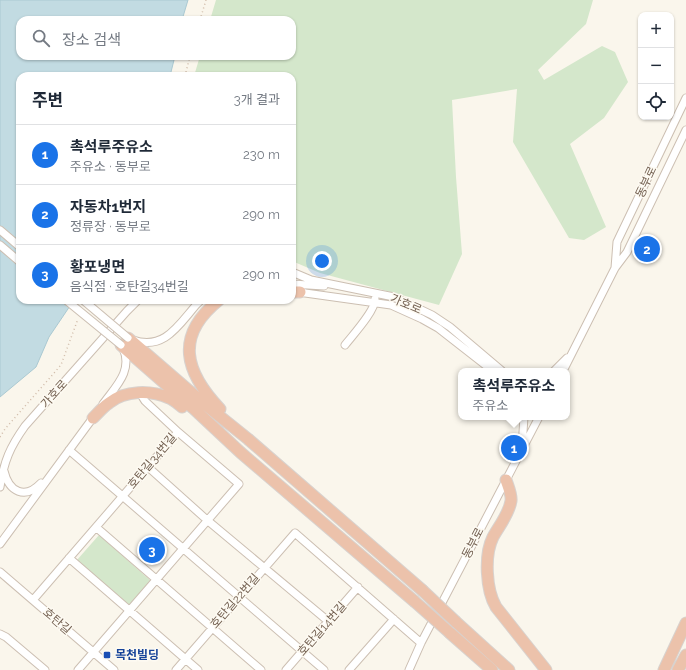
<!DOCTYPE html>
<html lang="ko">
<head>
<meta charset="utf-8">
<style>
  :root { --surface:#fff; --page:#f6f6f7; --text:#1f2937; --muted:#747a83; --line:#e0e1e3; --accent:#1a73e8 }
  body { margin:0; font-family:Raleway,"Noto Sans KR",sans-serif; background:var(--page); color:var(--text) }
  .controls { position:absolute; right:12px; top:12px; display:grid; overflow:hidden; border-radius:8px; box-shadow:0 1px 3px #0004 }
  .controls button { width:36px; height:36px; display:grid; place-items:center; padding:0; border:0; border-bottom:1px solid var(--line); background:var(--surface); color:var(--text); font:20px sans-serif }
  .you { position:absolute; left:322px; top:261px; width:14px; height:14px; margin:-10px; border:3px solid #fff; border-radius:50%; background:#1a73e8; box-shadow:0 0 0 6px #1a73e833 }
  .badge { display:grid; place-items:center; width:26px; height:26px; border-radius:50%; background:var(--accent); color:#fff; font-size:13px; font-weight:700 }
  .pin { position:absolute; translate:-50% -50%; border:2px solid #fff; box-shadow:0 1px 4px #0006 }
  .popup { position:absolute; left:458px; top:368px; width:112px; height:52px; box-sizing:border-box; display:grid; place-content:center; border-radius:8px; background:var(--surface); filter:drop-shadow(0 1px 3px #0005); font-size:13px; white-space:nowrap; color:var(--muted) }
  .popup b { font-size:15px; color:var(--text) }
  .popup::after { content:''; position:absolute; left:50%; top:100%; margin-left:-8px; border:8px solid transparent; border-top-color:var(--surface) }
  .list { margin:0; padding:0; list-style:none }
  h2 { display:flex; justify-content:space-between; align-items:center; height:52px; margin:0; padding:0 16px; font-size:17px }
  h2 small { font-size:13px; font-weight:400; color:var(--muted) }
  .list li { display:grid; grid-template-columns:26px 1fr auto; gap:12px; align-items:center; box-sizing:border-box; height:60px; padding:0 16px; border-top:1px solid var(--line) }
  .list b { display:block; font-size:15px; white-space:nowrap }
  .list p { margin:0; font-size:13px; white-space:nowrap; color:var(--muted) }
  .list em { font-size:13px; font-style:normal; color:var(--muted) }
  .icon { flex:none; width:22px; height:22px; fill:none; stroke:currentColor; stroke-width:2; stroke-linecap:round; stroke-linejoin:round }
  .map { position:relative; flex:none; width:686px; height:670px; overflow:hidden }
  .search { position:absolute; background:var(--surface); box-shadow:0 1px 3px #0004; left:16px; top:16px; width:280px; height:44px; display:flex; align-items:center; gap:10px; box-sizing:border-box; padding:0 14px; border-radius:12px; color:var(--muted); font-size:15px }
  .panel { position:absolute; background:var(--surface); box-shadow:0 1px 3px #0004; left:16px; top:72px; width:280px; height:232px; border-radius:12px }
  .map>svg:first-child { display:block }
  .green { fill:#d4e7cb }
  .water { fill:#c2dbe2; stroke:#aac9d2 }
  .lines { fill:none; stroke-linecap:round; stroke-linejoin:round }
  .minor-casing { stroke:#ccbfb2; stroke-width:9 }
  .highway-casing { stroke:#d8d2ce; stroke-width:13 }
  .path { stroke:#d1bcaa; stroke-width:1.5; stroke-dasharray:1 3; stroke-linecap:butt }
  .minor { stroke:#fff; stroke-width:7 }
  .highway { stroke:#ecc2ab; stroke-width:11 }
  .minor-bridge-casing { stroke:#ccbfb2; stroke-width:9; stroke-linecap:butt }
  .highway-bridge-casing { stroke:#d8d2ce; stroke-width:13; stroke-linecap:butt }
  .minor-bridge { stroke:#fff; stroke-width:7 }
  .highway-bridge { stroke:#ecc2ab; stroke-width:11 }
  .transit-dot { fill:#1a4fb4; stroke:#fdfaf2; stroke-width:1.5 }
  .labels { text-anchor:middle; stroke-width:3; stroke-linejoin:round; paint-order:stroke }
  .street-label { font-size:12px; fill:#736051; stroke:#fdfaf2 }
  .transit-label { font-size:12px; font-weight:bold; fill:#164399; stroke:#fdfaf2; text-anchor:start }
</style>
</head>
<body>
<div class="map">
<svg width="686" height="670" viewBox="0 0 686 670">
  <rect width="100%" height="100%" fill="#faf6ec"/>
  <path class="green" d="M 216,0 L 593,0 L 586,24 L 538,70 L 544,80 L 602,46 L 615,52 L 628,82 L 604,118 L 570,144 L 606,227 L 584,240 L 569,238 L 513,142 L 517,89 L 452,100 L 456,177 L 462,254 L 439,305 L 320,273 L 292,261 L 292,76 L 194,76 L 200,56 L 292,56 L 292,20 L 210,20 Z
    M 99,535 L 151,581 L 129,606 L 77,560 Z"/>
  <path class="water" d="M 0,0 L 188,0 L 182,20 L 20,20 L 20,56 L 175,56 L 170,76 L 20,76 L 20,300 L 74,300 L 49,337 L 36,367 L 0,397 Z"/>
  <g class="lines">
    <g class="minor-casing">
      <path id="minor" d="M 0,230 L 20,247
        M 0,245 L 20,262
        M 615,268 L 617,242 L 686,98
        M 292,272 L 311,280 L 394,297 L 432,315 L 450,327 L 502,371
        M 292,284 L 324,286
        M 298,292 L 391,305 L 422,319 L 438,328 L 493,371
        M 133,340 C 165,351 179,324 197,304 L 201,300
        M 345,345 C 352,336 376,310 375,299
        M 554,371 L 567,358
        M 563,371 L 615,268 L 627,252 L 686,130
        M 103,404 C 116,386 133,371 123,348
        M 522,447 L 524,417
        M 69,450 L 324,670
        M 148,467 L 207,520 L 328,621
        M 4,471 C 9,492 25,500 41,483
        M 0,487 C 4,461 10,447 25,426 L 127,311 L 138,300
        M 97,528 L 261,670
        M 0,544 L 95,415
        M 69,558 L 198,670
        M 0,572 L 114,670
        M 33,600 L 178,432
        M 0,634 L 6,637 L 45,670
        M 78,670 L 239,484 L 178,432 L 145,401 L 140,393
        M 176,670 L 295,533 L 421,643
        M 286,670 L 358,587
        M 349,670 L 394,619
        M 409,670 L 421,643 L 539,417"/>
    </g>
    <g class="highway-casing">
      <path id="highway" d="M 292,292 L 300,292
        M 219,300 C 174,336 185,372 220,409
        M 128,338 L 202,402 L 248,439 L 422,590
        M 121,345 L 193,408 L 240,452 L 414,601
        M 93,418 C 98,413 103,407 109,403 C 125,390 151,390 169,398 C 174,400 178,404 182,407
        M 506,480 C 508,486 512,495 511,501 C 509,514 499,526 493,537 C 484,555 486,590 496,607 L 546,670
        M 456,622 L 509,670
        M 450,633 L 492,670
        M 664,670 L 686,623
        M 678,670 L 686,655"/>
    </g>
    <path class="path" d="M 200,20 L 206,0
      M 185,76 L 190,56
      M 0,437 L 5,429 L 61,365 L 78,319"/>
    <use href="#minor" class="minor"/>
    <use href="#highway" class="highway"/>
    <g class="minor-bridge-casing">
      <path id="minor-bridge" d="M 66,300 L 121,345
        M 83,300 L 128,338"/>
    </g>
    <g class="highway-bridge-casing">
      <path id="highway-bridge" d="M 422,590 L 456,622
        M 414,601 L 450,633"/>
    </g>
    <use href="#minor-bridge" class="minor-bridge"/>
    <use href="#highway-bridge" class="highway-bridge"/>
  </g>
  <rect class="transit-dot" x="103" y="651" width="8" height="8" rx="2"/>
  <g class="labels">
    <g class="street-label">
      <text transform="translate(646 182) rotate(-65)" y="4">동부로</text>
      <text transform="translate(406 304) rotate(23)" y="4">가호로</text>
      <text transform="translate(54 394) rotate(-48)" y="4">가호로</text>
      <text transform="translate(152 461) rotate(-50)" y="4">호탄길34번길</text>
      <text transform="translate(473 543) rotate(-63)" y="4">동부로</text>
      <text transform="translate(235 601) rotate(-49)" y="4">호탄길22번길</text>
      <text transform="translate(57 621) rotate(41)" y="4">호탄길</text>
      <text transform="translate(322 629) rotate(-49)" y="4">호탄길14번길</text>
    </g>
    <g class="transit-label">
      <text x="115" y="659">목천빌딩</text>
    </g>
  </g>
</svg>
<div class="controls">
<button>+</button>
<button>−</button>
<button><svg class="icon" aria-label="locate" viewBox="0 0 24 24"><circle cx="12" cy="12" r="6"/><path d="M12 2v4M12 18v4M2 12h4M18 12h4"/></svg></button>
</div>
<div class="you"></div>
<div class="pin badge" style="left:514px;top:448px">1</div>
<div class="popup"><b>촉석루주유소</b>주유소</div>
<div class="pin badge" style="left:647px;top:249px">2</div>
<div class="pin badge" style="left:152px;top:550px">3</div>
<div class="search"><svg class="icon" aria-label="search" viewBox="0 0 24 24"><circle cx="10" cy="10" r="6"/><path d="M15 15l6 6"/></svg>장소 검색</div>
<section class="panel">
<h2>주변<small>3개 결과</small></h2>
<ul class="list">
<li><span class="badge">1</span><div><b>촉석루주유소</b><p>주유소 · 동부로</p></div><em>230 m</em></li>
<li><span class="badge">2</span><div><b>자동차1번지</b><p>정류장 · 동부로</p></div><em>290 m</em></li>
<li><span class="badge">3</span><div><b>황포냉면</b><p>음식점 · 호탄길34번길</p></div><em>290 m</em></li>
</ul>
</section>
</div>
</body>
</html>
